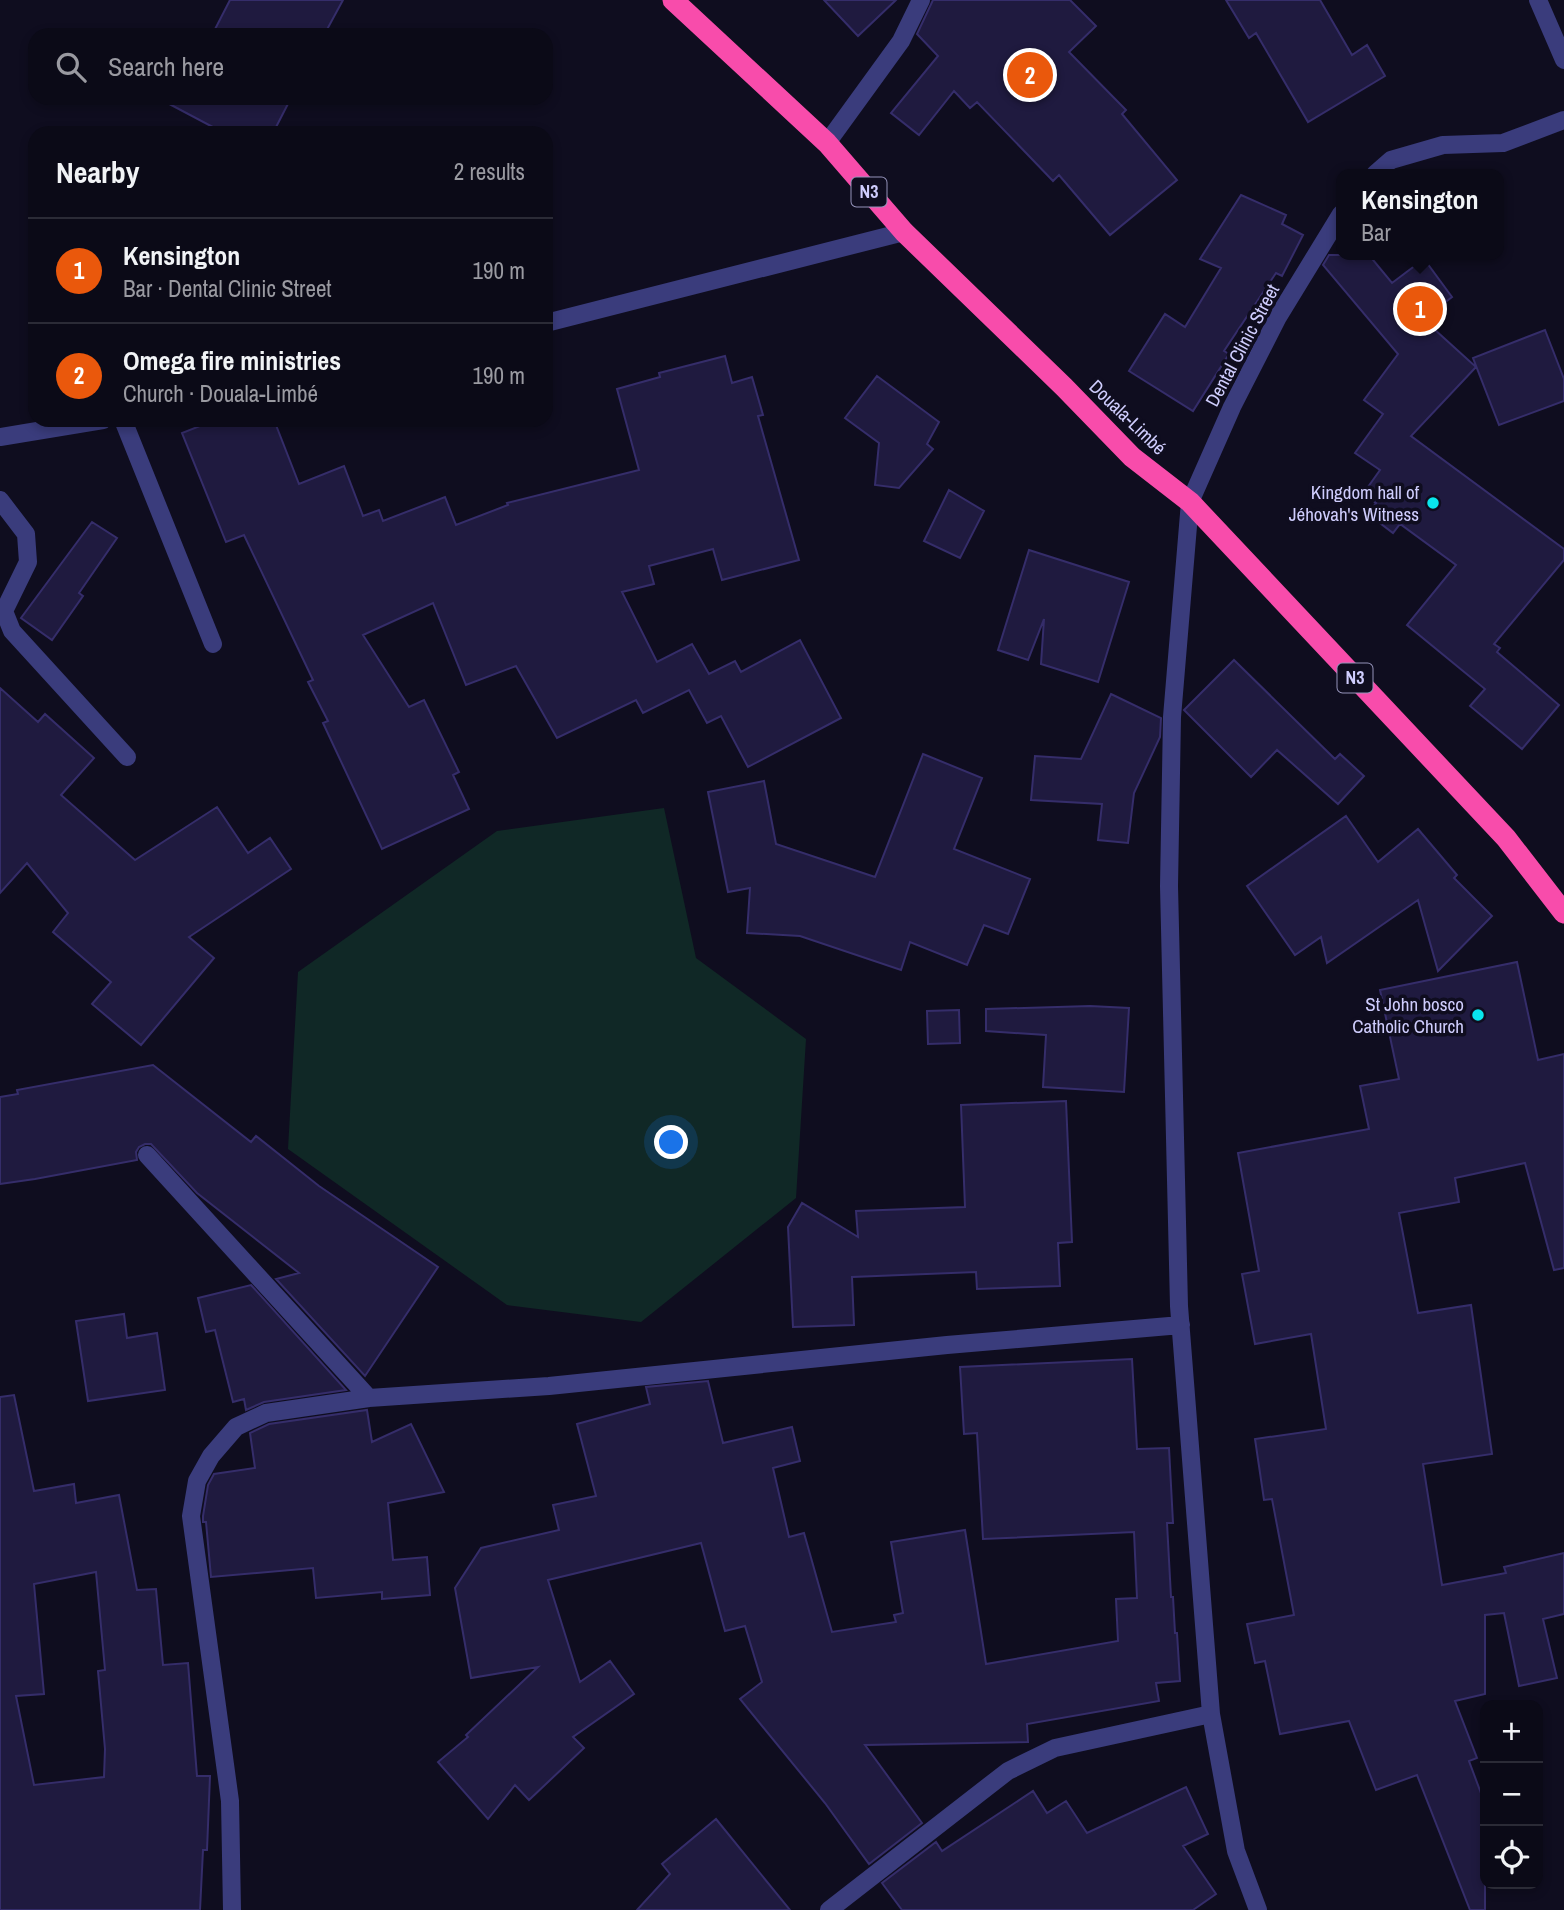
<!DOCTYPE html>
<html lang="en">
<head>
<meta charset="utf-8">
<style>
  :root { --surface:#0b0a17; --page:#191824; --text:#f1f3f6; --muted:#9a9aa1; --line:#2b2b36; --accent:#ea580c }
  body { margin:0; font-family:"Archivo Narrow",sans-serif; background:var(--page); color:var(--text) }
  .controls { position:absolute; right:21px; bottom:21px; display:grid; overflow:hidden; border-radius:14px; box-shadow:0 4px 10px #0003 }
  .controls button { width:63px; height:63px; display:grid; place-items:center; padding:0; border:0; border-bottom:2px solid var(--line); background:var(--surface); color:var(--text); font:35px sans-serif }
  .you { position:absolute; left:672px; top:1143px; width:24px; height:24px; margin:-18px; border:5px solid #fff; border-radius:50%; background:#1a73e8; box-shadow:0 0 0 10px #1a73e833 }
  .badge { display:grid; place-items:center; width:46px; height:46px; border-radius:50%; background:var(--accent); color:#fff; font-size:23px; font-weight:700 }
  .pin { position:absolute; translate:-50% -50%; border:4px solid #fff; box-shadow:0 2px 7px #0006 }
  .popup { position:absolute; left:1336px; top:169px; width:168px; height:91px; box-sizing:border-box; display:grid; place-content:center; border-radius:14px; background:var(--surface); filter:drop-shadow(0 2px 5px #0005); font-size:23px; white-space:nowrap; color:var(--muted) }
  .popup b { font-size:26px; color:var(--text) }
  .popup::after { content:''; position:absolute; left:50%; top:100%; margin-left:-14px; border:14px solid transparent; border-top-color:var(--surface) }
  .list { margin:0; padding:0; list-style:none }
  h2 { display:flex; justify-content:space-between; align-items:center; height:91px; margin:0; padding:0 28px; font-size:30px }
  h2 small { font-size:23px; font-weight:400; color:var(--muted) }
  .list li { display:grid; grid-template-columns:46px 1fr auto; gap:21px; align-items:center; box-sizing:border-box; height:105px; padding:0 28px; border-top:2px solid var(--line) }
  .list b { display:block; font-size:26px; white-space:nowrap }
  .list p { margin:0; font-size:23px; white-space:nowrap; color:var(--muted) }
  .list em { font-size:23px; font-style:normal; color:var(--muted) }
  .icon { flex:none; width:38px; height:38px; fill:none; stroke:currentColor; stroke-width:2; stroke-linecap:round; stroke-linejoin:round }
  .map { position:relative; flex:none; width:1564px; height:1910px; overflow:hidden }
  .search { position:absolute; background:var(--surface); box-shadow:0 4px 10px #0003; left:28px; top:28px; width:525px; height:77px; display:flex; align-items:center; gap:18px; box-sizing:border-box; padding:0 24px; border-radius:21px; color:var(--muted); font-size:26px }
  .panel { position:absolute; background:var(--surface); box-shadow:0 4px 10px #0003; left:28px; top:126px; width:525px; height:301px; border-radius:21px }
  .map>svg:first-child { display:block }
  .green { fill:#102826 }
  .building { fill:#1f1a3f; stroke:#352d6a; stroke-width:2; fill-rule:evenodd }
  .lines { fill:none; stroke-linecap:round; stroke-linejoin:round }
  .street { stroke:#3a3c7c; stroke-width:18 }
  .highway { stroke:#f84cab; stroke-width:21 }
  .poi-dot { fill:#09e6ed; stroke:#0f0d1f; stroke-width:2.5 }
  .labels { text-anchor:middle; stroke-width:7; stroke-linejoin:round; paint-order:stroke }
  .shield { fill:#0f0d1f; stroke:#9593ba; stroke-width:2 }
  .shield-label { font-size:18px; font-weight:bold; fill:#cfcdfd }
  .street-label { font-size:19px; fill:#cfcdfd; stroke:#0f0d1f }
  .poi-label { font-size:19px; fill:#cfcdfd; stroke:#0f0d1f; text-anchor:end }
</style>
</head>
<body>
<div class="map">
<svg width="1564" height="1910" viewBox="0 0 1564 1910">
  <rect width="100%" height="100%" fill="#0f0d1f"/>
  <path class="green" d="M 664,808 L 696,958 L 806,1039 L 796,1198 L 641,1322 L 507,1305 L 288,1149 L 298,972 L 497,831 Z"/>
  <path class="building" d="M 230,0 L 343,0 L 324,35 L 212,35 Z
    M 824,0 L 896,0 L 858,36 Z
    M 933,0 L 1070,0 L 1096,26 L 1069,52 L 1126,110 L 1122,114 L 1177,180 L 1110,235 L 1059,175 L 1053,181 L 977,102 L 970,108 L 954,91 L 919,135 L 891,113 L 938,56 L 917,34 Z
    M 1226,0 L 1320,0 L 1352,55 L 1367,45 L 1385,76 L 1308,122 L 1256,33 L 1249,38 Z
    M 158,98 L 291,98 L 273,133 L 224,133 Z
    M 1241,195 L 1286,215 L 1282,224 L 1303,235 L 1282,276 L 1276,273 L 1224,351 L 1229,354 L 1193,411 L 1129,371 L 1165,314 L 1185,327 L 1221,268 L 1200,259 Z
    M 1329,255 L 1369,255 L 1392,283 L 1424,259 L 1452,297 L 1423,319 L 1476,367 L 1411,436 L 1564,549 L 1564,560 L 1494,644 L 1500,648 L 1497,652 L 1559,705 L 1522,749 L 1470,706 L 1485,689 L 1407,625 L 1456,565 L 1400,524 L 1393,533 L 1368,514 L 1376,503 L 1363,494 L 1380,470 L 1355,453 L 1383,414 L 1364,400 L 1398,354 L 1323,265 Z
    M 1545,330 L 1564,379 L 1564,401 L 1499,425 L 1473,358 Z
    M 725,356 L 732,383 L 752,377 L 763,415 L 758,416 L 799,560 L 722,580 L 713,549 L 649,566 L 654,584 L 622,592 L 657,662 L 692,644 L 709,674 L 735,661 L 741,672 L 800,640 L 841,718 L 748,767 L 721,716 L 707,723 L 689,690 L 643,713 L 636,700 L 557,738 L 516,666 L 466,685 L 433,603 L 363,635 L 409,707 L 424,700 L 459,772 L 453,775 L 469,809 L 382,849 L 323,723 L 328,721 L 308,682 L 313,680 L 244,535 L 226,542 L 182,433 L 215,420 L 274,420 L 299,484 L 344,466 L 363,516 L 379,510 L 383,521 L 445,497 L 456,525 L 508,505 L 507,503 L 639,470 L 617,389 L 660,377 L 659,373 Z
    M 877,376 L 939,422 L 927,444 L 933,449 L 899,488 L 875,485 L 879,443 L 845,418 Z
    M 949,490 L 984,511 L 960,558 L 924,541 Z
    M 92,522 L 117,538 L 79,593 L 83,596 L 52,640 L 21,618 Z
    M 1029,550 L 1129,582 L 1098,682 L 1041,664 L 1044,619 L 1028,660 L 998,650 Z
    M 1234,660 L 1335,759 L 1340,754 L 1364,776 L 1338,804 L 1277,750 L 1251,777 L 1184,710 Z
    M 0,688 L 38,722 L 45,714 L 94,758 L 61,795 L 135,860 L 217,807 L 248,853 L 270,838 L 291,869 L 189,937 L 214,958 L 141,1045 L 92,1004 L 111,982 L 53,932 L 68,913 L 27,863 L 0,893 Z
    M 1111,694 L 1161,718 L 1160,737 L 1134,793 L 1128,843 L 1098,840 L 1102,804 L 1031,800 L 1035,756 L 1081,759 Z
    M 923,754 L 982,778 L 954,849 L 1030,879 L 1008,934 L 984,925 L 967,965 L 910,942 L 901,970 L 800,936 L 747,933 L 750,888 L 728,892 L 708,792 L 764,781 L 776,844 L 875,877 Z
    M 1346,816 L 1378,862 L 1418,829 L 1457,875 L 1454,878 L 1492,916 L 1438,971 L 1418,900 L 1327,963 L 1321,937 L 1295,955 L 1247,886 Z
    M 1517,962 L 1538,1060 L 1564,1054 L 1564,1268 L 1554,1270 L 1525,1163 L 1455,1178 L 1459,1202 L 1399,1213 L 1418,1313 L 1471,1305 L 1492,1454 L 1423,1464 L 1442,1585 L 1506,1573 L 1504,1567 L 1564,1553 L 1564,1614 L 1543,1619 L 1557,1678 L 1519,1686 L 1504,1613 L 1485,1615 L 1485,1694 L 1455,1701 L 1477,1758 L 1469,1761 L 1485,1804 L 1485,1910 L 1470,1910 L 1417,1775 L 1376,1790 L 1349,1721 L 1280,1734 L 1265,1661 L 1255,1663 L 1247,1624 L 1294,1615 L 1272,1499 L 1264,1500 L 1255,1439 L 1326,1429 L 1311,1334 L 1255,1344 L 1242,1274 L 1259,1271 L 1238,1153 L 1369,1129 L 1360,1086 L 1399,1079 L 1380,990 Z
    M 1090,1006 L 1129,1008 L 1124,1092 L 1043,1087 L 1046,1035 L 986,1031 L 986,1009 Z
    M 959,1010 L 960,1043 L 928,1044 L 927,1011 Z
    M 153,1065 L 251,1142 L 256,1136 L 319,1186 L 438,1267 L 365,1376 L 276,1279 L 299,1273 L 197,1193 L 151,1144 L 145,1144 L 139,1147 L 136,1152 L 137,1160 L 35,1179 L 0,1184 L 0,1097 L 18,1094 L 17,1090 Z
    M 1066,1101 L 1072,1242 L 1058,1243 L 1060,1286 L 977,1289 L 976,1272 L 852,1277 L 854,1325 L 793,1327 L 788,1227 L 802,1203 L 858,1237 L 856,1211 L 965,1207 L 961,1105 Z
    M 251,1285 L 346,1390 L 264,1402 L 246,1410 L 244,1399 L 233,1402 L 215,1330 L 206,1332 L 198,1298 Z
    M 124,1314 L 127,1338 L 157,1333 L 165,1390 L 88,1401 L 76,1321 Z
    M 1132,1359 L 1137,1449 L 1169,1448 L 1173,1523 L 1167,1523 L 1171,1597 L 1173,1597 L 1175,1633 L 1177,1633 L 1180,1681 L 1156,1683 L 1159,1701 L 1027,1724 L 1028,1742 L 865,1745 L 922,1823 L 869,1864 L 825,1803 L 740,1699 L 762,1682 L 745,1626 L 725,1631 L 701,1543 L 548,1580 L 580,1682 L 610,1661 L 634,1694 L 573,1737 L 584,1748 L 529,1800 L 515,1785 L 488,1819 L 438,1762 L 468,1737 L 466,1735 L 538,1667 L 471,1678 L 455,1588 L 481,1548 L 559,1530 L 553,1505 L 596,1496 L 577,1424 L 650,1404 L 646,1387 L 708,1381 L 723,1443 L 792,1427 L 800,1461 L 773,1468 L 789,1537 L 804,1533 L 832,1632 L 896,1622 L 894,1615 L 903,1613 L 891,1542 L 965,1530 L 986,1664 L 1118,1641 L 1116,1599 L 1137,1598 L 1134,1532 L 983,1539 L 977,1433 L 964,1434 L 960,1367 Z
    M 14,1395 L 34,1491 L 74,1484 L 76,1503 L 119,1495 L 137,1590 L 156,1589 L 163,1665 L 188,1663 L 197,1776 L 210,1776 L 207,1850 L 203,1850 L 200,1910 L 0,1910 L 0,1397 ZM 96,1572 L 105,1670 L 98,1671 L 105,1749 L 104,1777 L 34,1785 L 16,1696 L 44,1694 L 34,1584 Z
    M 367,1410 L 372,1442 L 411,1424 L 444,1492 L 388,1503 L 393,1560 L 427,1557 L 430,1595 L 382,1599 L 382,1592 L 316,1598 L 313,1568 L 211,1577 L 206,1522 L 203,1522 L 203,1516 L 208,1485 L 214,1474 L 255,1468 L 250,1433 L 269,1424 Z
    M 1186,1787 L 1208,1834 L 1183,1846 L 1216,1894 L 1193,1910 L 902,1910 L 882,1883 L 936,1842 L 942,1851 L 1033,1791 L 1047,1813 L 1066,1801 L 1087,1833 Z
    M 716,1819 L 790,1910 L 637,1910 L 670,1874 L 662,1864 Z"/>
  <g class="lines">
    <path class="street" d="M 1538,0 L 1564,60
      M 827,143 L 901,41 L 921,0
      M 1375,174 L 1391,160 L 1443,145 L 1503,143 L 1564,120
      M 546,323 L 904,232
      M 123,420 L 213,644
      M 0,437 L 103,420
      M 0,500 L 26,534 L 28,562 L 4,611 L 12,631 L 127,757
      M 147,1155 L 369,1398
      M 232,1910 L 230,1801 L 191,1516 L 197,1481 L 211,1456 L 236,1427 L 266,1413 L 369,1398 L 549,1386 L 947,1345 L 1181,1325
      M 829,1910 L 1008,1771 L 1055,1748 L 1211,1714
      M 1258,1910 L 1236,1851 L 1211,1714 L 1179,1306 L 1169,886 L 1172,717 L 1190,502 L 1232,407 L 1278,317 L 1341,214"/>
    <path class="highway" d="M 673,0 L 827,143 L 904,232 L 1064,387 L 1132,457 L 1190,502 L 1506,838 L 1564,913"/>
  </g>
  <g class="poi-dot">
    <circle cx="1433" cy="503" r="7"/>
    <circle cx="1478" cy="1015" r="7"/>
  </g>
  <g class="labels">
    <g class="shield">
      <rect x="851.5" y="177.5" width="35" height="29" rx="5"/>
      <rect x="1337.5" y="663.5" width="35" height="29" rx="5"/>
    </g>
    <g class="shield-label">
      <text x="869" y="198">N3</text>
      <text x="1355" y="684">N3</text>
    </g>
    <g class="street-label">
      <text transform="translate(1242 345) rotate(-62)" y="7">Dental Clinic Street</text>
      <text transform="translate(1128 417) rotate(44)" y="7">Douala-Limbé</text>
    </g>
    <g class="poi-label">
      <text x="1419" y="499">Kingdom hall of<tspan x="1419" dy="22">Jéhovah's Witness</tspan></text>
      <text x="1464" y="1011">St John bosco<tspan x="1464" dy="22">Catholic Church</tspan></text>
    </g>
  </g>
</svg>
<div class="controls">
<button>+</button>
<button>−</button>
<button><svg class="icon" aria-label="locate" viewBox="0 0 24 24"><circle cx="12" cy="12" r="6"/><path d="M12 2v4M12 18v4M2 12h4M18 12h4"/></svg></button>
</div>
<div class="you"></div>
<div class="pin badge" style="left:1420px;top:309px">1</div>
<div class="popup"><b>Kensington</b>Bar</div>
<div class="pin badge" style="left:1030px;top:75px">2</div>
<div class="search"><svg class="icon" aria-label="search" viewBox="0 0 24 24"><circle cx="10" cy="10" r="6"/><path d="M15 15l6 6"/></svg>Search here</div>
<section class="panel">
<h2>Nearby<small>2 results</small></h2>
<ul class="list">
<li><span class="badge">1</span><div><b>Kensington</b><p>Bar · Dental Clinic Street</p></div><em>190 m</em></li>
<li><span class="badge">2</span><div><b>Omega fire ministries</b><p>Church · Douala-Limbé</p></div><em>190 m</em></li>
</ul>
</section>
</div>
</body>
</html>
